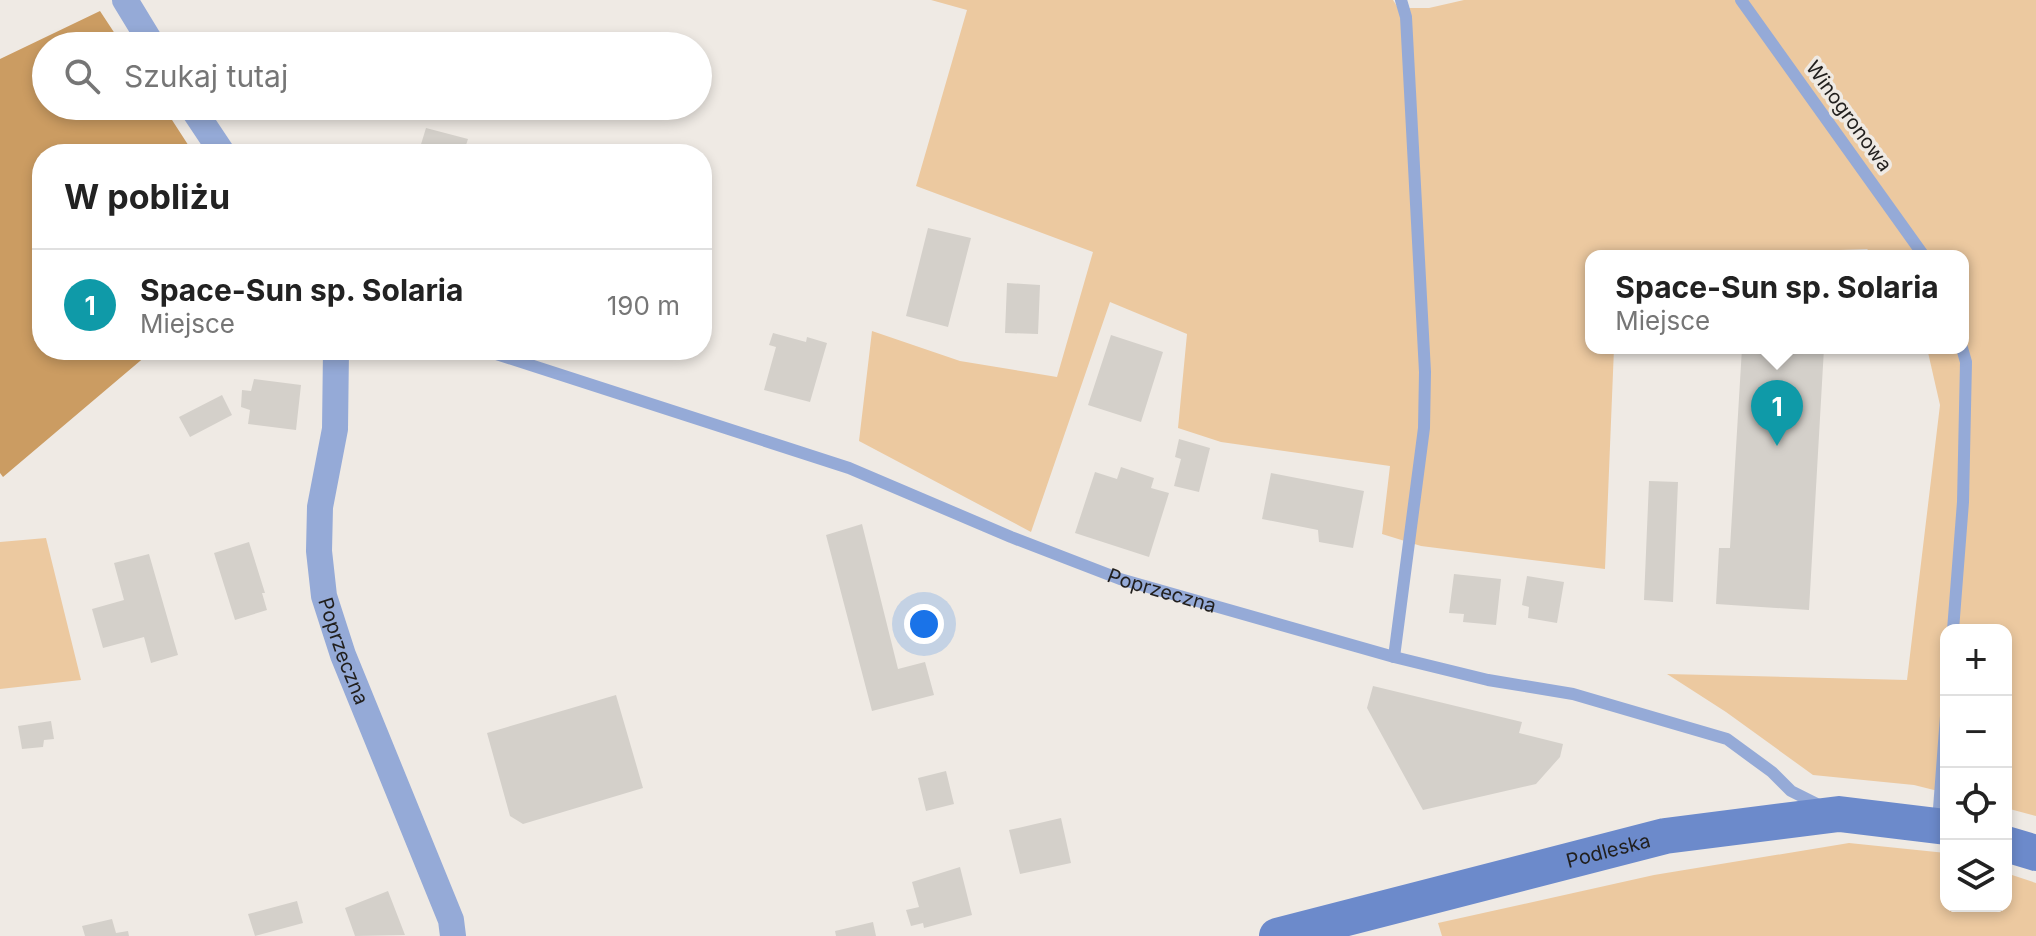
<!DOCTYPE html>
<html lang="pl">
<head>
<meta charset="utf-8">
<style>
  :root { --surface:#fff; --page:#f6f6f6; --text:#222; --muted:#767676; --line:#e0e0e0; --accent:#7c3aed }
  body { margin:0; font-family:Inter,sans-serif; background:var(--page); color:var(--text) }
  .controls { position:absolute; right:24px; bottom:24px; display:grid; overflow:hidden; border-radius:16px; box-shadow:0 4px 12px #0003 }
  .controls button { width:72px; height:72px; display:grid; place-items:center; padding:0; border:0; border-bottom:2px solid var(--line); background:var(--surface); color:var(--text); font:40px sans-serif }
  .you { position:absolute; left:924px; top:624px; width:28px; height:28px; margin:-20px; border:6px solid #fff; border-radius:50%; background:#1a73e8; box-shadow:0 0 0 12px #1a73e833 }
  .badge { display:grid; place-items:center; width:52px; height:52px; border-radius:50%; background:var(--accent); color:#fff; font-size:26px; font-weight:700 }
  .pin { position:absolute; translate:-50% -66px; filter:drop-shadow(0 2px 4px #0008) }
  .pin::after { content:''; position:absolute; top:42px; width:28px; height:24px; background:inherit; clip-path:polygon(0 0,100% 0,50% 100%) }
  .popup { position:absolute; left:1585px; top:250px; width:384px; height:104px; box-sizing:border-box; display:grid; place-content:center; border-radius:16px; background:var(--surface); filter:drop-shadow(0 2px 6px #0005); font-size:26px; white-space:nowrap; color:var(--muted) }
  .popup b { font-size:30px; color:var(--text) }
  .popup::after { content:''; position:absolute; left:50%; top:100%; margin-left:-16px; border:16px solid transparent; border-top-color:var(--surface) }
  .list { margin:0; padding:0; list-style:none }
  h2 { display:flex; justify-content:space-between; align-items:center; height:104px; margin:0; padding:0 32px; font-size:34px }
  h2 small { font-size:26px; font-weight:400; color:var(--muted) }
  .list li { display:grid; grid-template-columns:52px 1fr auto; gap:24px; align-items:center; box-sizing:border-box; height:112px; padding:0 32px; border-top:2px solid var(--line) }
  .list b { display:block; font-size:30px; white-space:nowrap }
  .list p { margin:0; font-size:26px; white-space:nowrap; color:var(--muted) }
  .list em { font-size:26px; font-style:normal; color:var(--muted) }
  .icon { flex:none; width:44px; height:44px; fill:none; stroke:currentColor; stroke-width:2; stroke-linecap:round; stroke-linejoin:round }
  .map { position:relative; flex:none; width:2036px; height:936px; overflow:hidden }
  .search { position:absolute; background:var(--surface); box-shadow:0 4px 12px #0003; left:32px; top:32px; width:680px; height:88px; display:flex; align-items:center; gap:20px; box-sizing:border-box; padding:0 28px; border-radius:44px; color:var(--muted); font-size:30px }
  .panel { position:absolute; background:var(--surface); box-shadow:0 4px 12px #0003; left:32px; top:144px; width:680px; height:216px; border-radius:32px }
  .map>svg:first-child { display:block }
  .green { fill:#ecc9a0 }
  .forest { fill:#cb9c62 }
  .building { fill:#d4d0ca }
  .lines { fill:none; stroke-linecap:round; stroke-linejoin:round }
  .lane { stroke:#95aad7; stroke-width:12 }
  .street { stroke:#95aad7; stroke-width:26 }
  .secondary { stroke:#6c8acb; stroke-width:36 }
  .labels { text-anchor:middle; stroke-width:7; stroke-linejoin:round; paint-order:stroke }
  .street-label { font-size:20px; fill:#211f1d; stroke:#efeae4 }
</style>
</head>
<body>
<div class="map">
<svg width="2036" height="936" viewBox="0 0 2036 936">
  <rect width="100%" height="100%" fill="#efeae4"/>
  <path class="green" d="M 931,0 L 1393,0 L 1398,8 L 1429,8 L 1464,0 L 2036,0 L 2036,816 L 2006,808 L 2006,630 L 1946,630 L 1946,793 L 1914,785 L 1813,775 L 1726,712 L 1667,674 L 1907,680 L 1940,405 L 1927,348 L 1963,348 L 1963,256 L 1875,256 L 1867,249 L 1670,256 L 1591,256 L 1591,348 L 1614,348 L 1605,569 L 1421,546 L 1382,534 L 1390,466 L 1221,442 L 1178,428 L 1187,334 L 1110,302 L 1031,532 L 859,441 L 872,331 L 960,361 L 1057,377 L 1093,252 L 916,186 L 967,10 Z
    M 46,538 L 81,680 L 0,689 L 0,542 Z
    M 1849,843 L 1946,853 L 1946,906 L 2006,906 L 2006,873 L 2036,883 L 2036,936 L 1442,936 L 1438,923 L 1654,875 Z"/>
  <path class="forest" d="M 100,11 L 123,46 L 46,46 L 46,106 L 163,106 L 194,154 L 42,154 L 42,350 L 153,350 L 3,477 L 0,473 L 0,59 Z"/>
  <path class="building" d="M 426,128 L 468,139 L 464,151 L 470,154 L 418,154 Z
    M 928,228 L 971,238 L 948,327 L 906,316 Z
    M 1007,283 L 1040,285 L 1038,334 L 1005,333 Z
    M 773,333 L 806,342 L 807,337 L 827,343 L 810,402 L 764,390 L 776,347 L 769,345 Z
    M 1111,335 L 1163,352 L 1141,422 L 1088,405 Z
    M 1742,348 L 1824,348 L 1809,610 L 1716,604 L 1719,548 L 1730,548 Z
    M 254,379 L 301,385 L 296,430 L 248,424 L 250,410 L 241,407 L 242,390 L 251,391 Z
    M 222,395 L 232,415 L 190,437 L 179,417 Z
    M 1179,439 L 1210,448 L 1199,492 L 1174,486 L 1181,459 L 1175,457 Z
    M 1121,467 L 1154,478 L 1151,488 L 1169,493 L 1149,557 L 1075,533 L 1095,472 L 1117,479 Z
    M 1271,473 L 1364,491 L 1353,548 L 1319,542 L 1318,530 L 1262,519 Z
    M 1649,481 L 1678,482 L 1673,602 L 1644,600 Z
    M 862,524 L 898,669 L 925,662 L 934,695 L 872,711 L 826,535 Z
    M 249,542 L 265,593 L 262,593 L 267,610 L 235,620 L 214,553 Z
    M 149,554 L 178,655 L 151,663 L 144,637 L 103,648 L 92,609 L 124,600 L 114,563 Z
    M 1454,574 L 1501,579 L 1496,625 L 1463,622 L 1464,614 L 1449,613 Z
    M 1527,576 L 1564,582 L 1557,623 L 1528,618 L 1529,607 L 1522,605 Z
    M 1373,686 L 1522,722 L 1519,733 L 1563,744 L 1560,757 L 1536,784 L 1423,810 L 1367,708 Z
    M 616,695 L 643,788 L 523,824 L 510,816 L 487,733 Z
    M 51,721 L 54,739 L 44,740 L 43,747 L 22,749 L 18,726 Z
    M 946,771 L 954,804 L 926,811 L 918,778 Z
    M 1061,818 L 1071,863 L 1020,874 L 1009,830 Z
    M 960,867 L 972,915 L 924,928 L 923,923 L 911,926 L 906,910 L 919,907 L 912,882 Z
    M 388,891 L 405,935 L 355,936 L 345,908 Z
    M 297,901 L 303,923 L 255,936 L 248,914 Z
    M 112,919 L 116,933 L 128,931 L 129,936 L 85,936 L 82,926 Z
    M 873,922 L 876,936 L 836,936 L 835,931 Z"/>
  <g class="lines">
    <g class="lane">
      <path d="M 1741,0 L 1924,256"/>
      <path id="s1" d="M 484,350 L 849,468 L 1011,537 L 1120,579 L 1394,657 L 1488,680 L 1573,694 L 1727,739 L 1772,772 L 1791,791 L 1821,806"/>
      <path d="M 1953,630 L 1963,502 L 1966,362 L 1962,348"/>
      <path d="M 1394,657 L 1424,428 L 1425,372 L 1406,17 L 1401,0"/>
      <path d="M 1938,822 L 1946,716"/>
    </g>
    <g class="street">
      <path d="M 125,0 L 153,46"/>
      <path d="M 191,106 L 223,154"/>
      <path id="s2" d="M 336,350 L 335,429 L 320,507 L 319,551 L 324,596 L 343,655 L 451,920 L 453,936"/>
    </g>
    <g class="secondary">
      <path d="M 2006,844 L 2036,853"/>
      <path id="s3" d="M 1277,936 L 1665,836 L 1839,814 L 1946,827"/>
    </g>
  </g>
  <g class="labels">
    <g class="street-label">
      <text transform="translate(1849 116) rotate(54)" y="7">Winogronowa</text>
      <text dy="7" stroke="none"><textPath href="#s1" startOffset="720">Poprzeczna</textPath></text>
      <text dy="7" stroke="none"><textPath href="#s2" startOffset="306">Poprzeczna</textPath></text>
      <text dy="7" stroke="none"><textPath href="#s3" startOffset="342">Podleska</textPath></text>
    </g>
  </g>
</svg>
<div class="controls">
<button>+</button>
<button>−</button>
<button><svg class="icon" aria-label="locate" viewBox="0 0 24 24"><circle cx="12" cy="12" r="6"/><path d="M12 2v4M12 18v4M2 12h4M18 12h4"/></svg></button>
<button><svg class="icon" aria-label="layers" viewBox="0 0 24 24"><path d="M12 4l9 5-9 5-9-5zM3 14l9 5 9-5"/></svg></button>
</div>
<div class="you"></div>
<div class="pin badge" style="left:1777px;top:446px;background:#0f9aa8">1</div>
<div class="popup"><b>Space-Sun sp. Solaria</b>Miejsce</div>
<div class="search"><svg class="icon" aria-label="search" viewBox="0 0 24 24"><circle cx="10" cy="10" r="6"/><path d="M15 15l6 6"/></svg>Szukaj tutaj</div>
<section class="panel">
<h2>W pobliżu<small></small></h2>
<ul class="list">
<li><span class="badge" style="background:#0f9aa8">1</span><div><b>Space-Sun sp. Solaria</b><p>Miejsce</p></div><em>190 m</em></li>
</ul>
</section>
</div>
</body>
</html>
